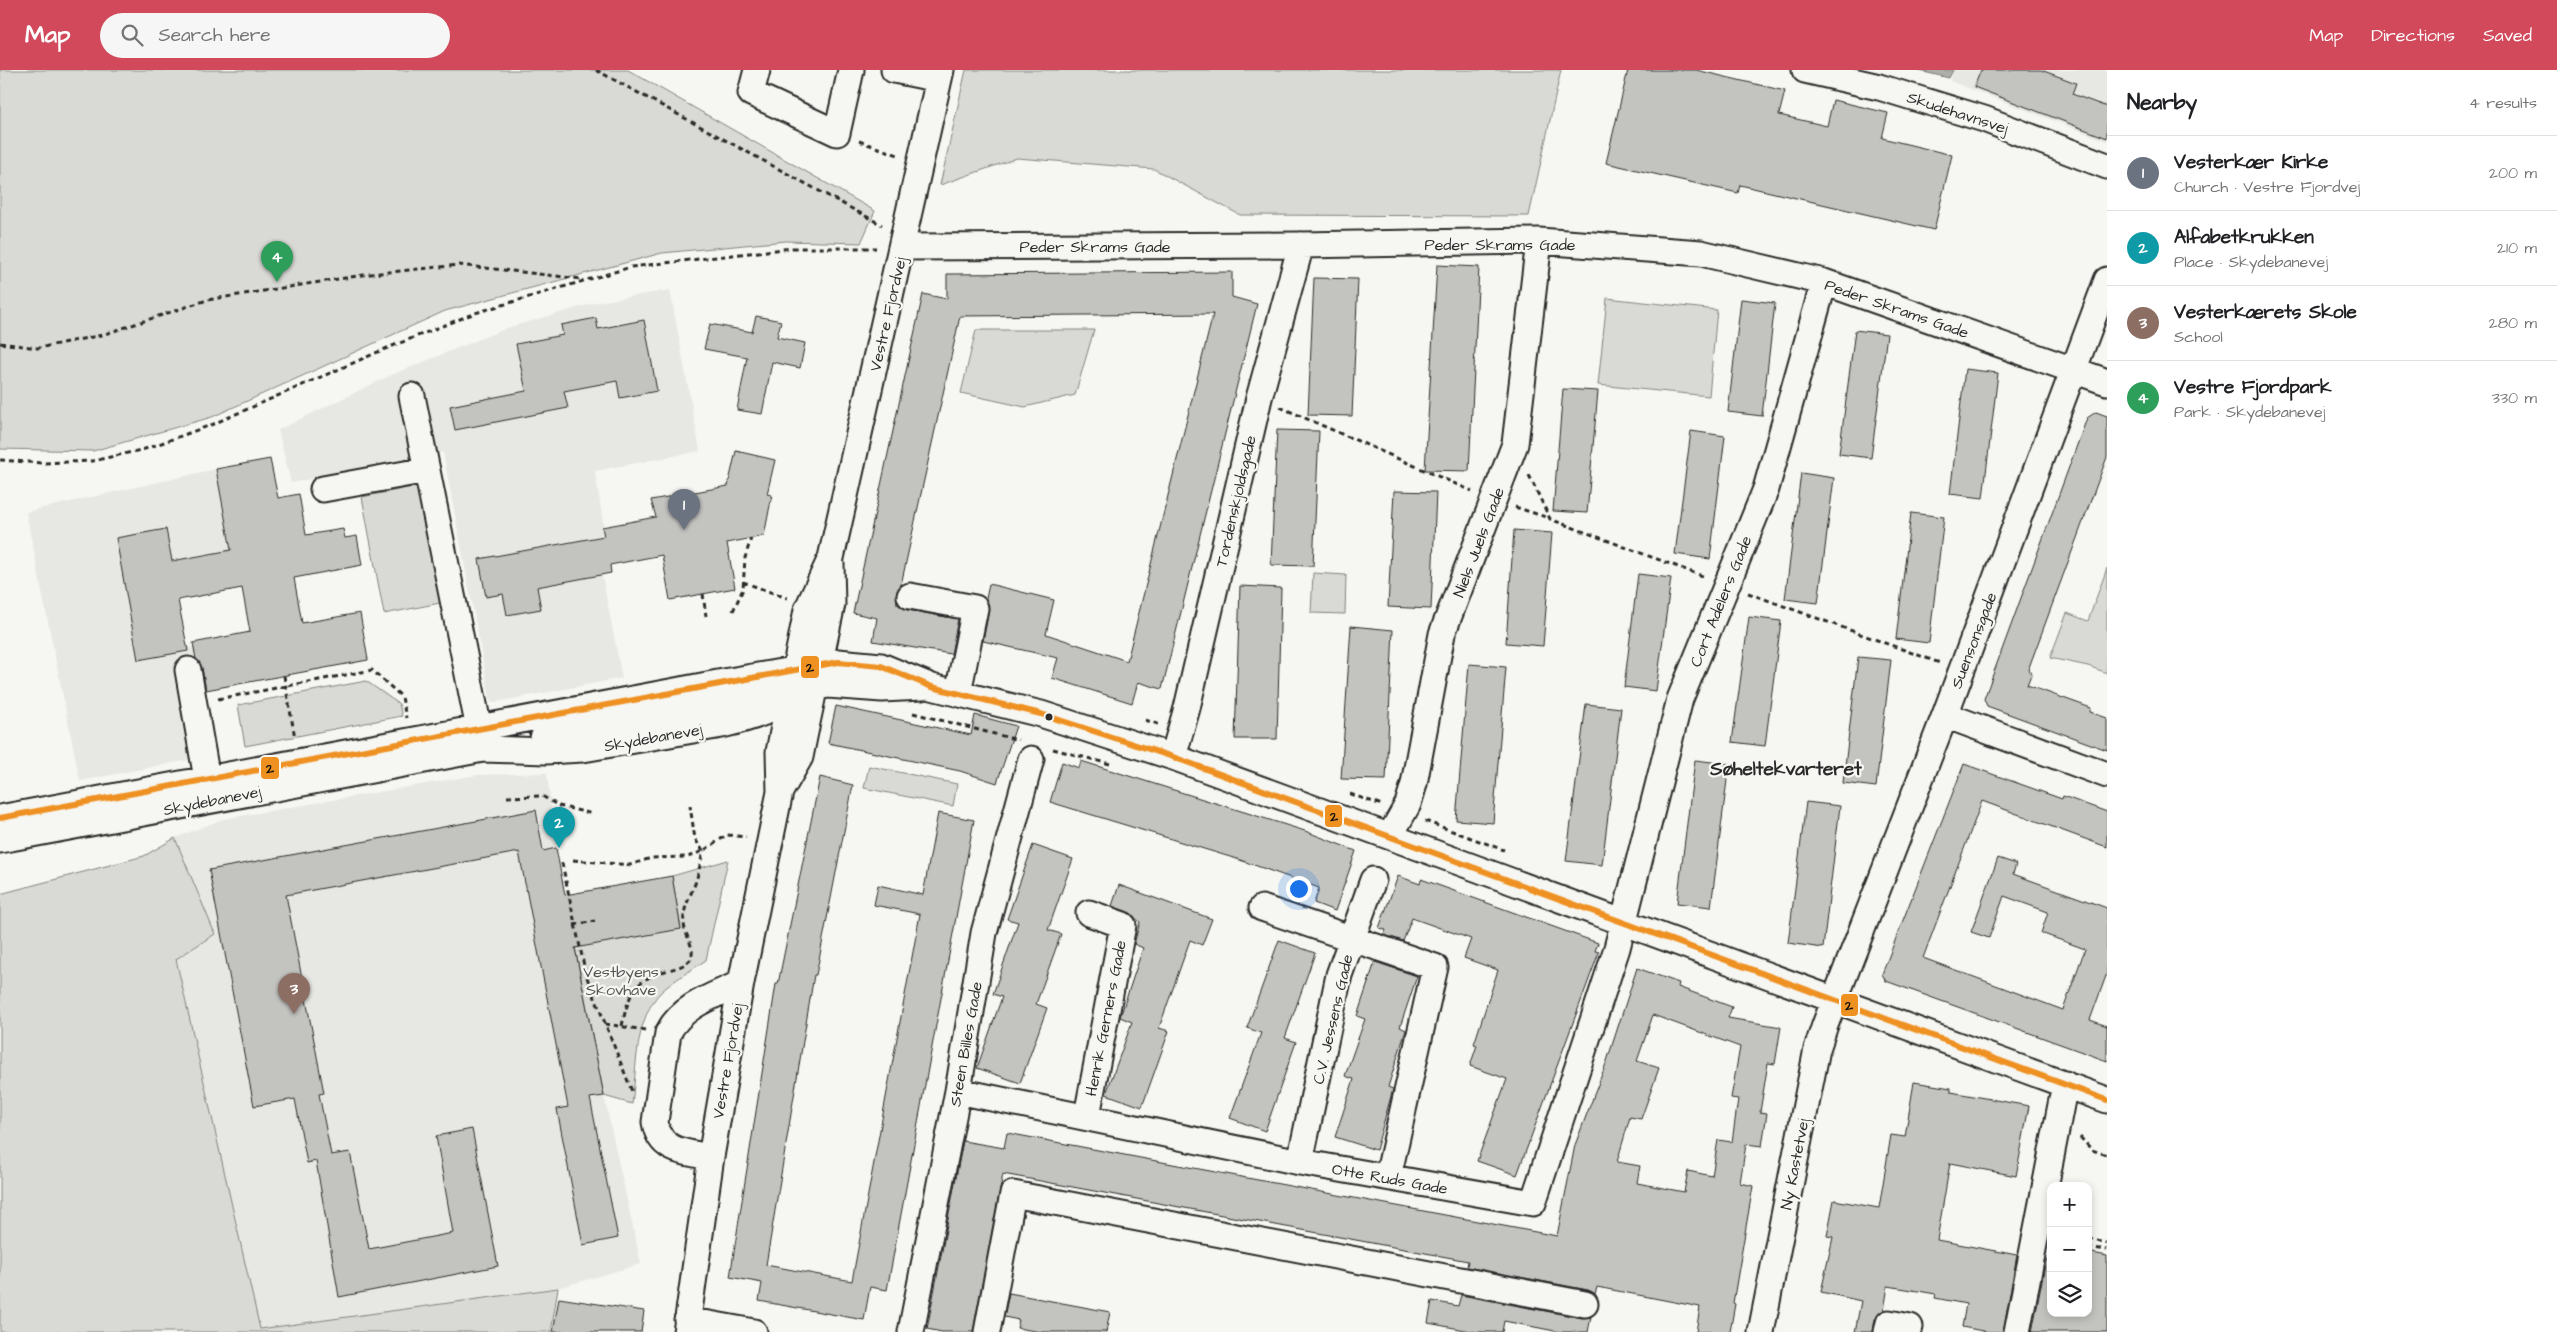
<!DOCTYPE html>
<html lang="en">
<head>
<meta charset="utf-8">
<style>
  :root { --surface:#fff; --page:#f6f6f6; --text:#202124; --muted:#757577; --line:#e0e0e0; --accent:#d1495b }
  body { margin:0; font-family:"Architects Daughter",sans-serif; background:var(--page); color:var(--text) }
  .controls { position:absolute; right:15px; bottom:15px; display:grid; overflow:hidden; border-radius:10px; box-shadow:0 2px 8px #0003 }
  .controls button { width:45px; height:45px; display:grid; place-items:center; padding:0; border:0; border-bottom:1px solid var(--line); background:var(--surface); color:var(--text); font:25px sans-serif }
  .you { position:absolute; left:1298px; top:818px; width:18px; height:18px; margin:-12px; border:4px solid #fff; border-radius:50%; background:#1a73e8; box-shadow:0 0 0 8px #1a73e833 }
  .badge { display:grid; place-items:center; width:32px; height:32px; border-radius:50%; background:var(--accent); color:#fff; font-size:16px; font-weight:700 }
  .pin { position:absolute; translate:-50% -41px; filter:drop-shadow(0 1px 2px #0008) }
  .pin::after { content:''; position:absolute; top:26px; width:18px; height:15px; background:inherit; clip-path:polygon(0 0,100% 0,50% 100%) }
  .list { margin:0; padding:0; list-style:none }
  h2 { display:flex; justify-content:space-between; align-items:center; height:65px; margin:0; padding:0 20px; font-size:21px }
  h2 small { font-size:16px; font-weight:400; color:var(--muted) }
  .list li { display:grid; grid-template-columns:32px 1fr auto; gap:15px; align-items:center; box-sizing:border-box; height:75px; padding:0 20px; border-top:1px solid var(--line) }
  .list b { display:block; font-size:19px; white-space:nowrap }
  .list p { margin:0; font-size:16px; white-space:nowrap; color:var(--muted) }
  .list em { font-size:16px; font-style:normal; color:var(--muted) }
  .icon { flex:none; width:28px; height:28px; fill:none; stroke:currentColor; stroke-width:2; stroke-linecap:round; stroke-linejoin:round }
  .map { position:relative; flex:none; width:2107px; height:1262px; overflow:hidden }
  header { display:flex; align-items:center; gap:30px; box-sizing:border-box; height:70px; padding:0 25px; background:var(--accent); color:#fff }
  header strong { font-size:24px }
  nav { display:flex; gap:28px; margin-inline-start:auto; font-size:18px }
  .search { width:350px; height:45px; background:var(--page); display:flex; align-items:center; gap:12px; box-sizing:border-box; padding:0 18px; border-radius:28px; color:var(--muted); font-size:19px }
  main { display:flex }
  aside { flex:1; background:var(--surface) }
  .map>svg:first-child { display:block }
  .built { fill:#e7e7e3 }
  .green { fill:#d9d9d5; stroke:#828280 }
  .water { fill:#aeaeab; stroke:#7a7a78 }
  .building { fill:#c3c3c0; stroke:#2b2b2b; fill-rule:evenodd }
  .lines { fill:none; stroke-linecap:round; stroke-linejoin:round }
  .minor-casing { stroke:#2b2b2b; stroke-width:29 }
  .path { stroke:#2b2b2b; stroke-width:3; stroke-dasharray:5 4; stroke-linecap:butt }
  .minor { stroke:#f6f6f2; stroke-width:25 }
  .bus-1-casing { stroke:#f6f6f2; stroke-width:10 }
  .bus-1 { stroke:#ee9120; stroke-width:6 }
  .bus-dot { fill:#2b2b2b; stroke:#f6f6f2; stroke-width:2 }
  .labels { text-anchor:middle; stroke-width:4.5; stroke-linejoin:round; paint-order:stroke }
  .street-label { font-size:16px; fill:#2b2b2b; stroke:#f6f6f2 }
  .park-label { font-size:16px; fill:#565656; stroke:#f6f6f2 }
  .quarter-label { font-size:19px; font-weight:bold; fill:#2b2b2b; stroke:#f6f6f2 }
  .line-badge { stroke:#f6f6f2; stroke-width:2 }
  .pale-badge-label { font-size:14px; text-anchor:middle; font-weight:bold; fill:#111 }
</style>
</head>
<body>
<header>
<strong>Map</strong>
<div class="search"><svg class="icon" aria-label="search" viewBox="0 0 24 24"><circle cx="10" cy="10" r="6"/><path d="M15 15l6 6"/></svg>Search here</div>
<nav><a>Map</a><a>Directions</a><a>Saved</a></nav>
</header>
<main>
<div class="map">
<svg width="2107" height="1262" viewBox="0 0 2107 1262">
  <rect width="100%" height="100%" fill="#f6f6f2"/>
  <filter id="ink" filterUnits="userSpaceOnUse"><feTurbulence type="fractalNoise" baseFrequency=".02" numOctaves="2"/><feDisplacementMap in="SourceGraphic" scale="10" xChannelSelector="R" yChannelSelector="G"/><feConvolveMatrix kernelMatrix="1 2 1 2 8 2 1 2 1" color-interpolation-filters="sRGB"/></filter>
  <g filter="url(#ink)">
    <path class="built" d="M 1953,0 L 2107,0 L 2107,71 L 1950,11 Z
      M 670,220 L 700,381 L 595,401 L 611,503 L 602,505 L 622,608 L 491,633 L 443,382 L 291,413 L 278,360 L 389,306 L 507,258 L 598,232 Z
      M 216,399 L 231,480 L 179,489 L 180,500 L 178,530 L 186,574 L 194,580 L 214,685 L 80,711 L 26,442 Z
      M 547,703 L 556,778 L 604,1026 L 641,1194 L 558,1218 L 260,1260 L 0,824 L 144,786 L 175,768 L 223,749 L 477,705 Z"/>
    <path class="green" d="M 0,0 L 628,0 L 875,141 L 861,173 L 786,171 L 662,183 L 445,241 L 212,347 L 93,381 L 0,379 Z
      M 966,0 L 1561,0 L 1529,146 L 1240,145 L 1154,99 L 1017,88 L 940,115 Z
      M 1607,228 L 1717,240 L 1709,326 L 1598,315 Z
      M 976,260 L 1094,260 L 1075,325 L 1025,337 L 961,323 Z
      M 418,416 L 440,533 L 384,544 L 362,427 Z
      M 2107,498 L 2107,603 L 2088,596 L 2050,588 L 2067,543 L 2088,551 Z
      M 1313,503 L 1346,505 L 1345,544 L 1311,543 Z
      M 366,611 L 399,634 L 402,646 L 245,676 L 238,635 Z
      M 869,696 L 957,714 L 953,736 L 864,718 Z
      M 175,768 L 215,864 L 176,889 L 260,1259 L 558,1218 L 551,1262 L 0,1262 L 0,824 L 144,786 Z
      M 728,790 L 706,890 C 692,900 675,909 662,921 C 634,948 637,999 632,1034 L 604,1026 L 572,862 L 681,859 L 672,806 Z"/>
    <path class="water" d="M 1915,0 L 1953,0 L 1949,8 Z"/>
    <path class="building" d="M 1628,0 L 1696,0 L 1785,21 L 1779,45 L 1827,56 L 1833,30 L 1888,43 L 1882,68 L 1952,85 L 1934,160 L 1740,115 L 1738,123 L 1606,93 Z
      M 1981,0 L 2041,0 L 2076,13 L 2072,24 L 2107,37 L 2107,68 L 1974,17 Z
      M 1437,195 L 1479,197 L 1469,401 L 1425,400 Z
      M 1232,202 L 1232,227 L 1257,234 L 1162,619 L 1138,612 L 1132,633 L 1052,608 L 1058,588 L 983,571 L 989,541 L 986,529 L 989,514 L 1054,530 L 1046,564 L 1127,591 L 1213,244 L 960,246 L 901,515 L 896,524 L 897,534 L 907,540 L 958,549 L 951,584 L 873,571 L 877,548 L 853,543 L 923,224 L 947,229 L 947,204 Z
      M 1314,208 L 1358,209 L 1352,346 L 1308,345 Z
      M 1741,229 L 1775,233 L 1762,346 L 1728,342 Z
      M 756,246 L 781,251 L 777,267 L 805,273 L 800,298 L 772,292 L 762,344 L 737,340 L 747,287 L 704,279 L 710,254 L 752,262 Z
      M 596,248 L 598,259 L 644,250 L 657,321 L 620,328 L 617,311 L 564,321 L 568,338 L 455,360 L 450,336 L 526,321 L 516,274 L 563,265 L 561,255 Z
      M 1855,260 L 1887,264 L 1871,388 L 1839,384 Z
      M 1965,299 L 1998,303 L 1983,428 L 1950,424 Z
      M 1563,319 L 1598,321 L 1587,443 L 1553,441 Z
      M 2096,342 L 2107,346 L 2107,387 L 2028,600 L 2032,602 L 2027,615 L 2091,638 L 2090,642 L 2107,648 L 2107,680 L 1987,636 L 1984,629 L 2087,348 Z
      M 1277,360 L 1319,361 L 1313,496 L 1271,495 Z
      M 1691,361 L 1725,366 L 1710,489 L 1675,484 Z
      M 736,381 L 775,390 L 767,424 L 772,425 L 764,466 L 727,473 L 735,518 L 670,530 L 662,485 L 610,495 L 611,503 L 537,517 L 541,539 L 507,545 L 503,524 L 486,527 L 479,489 L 604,466 L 602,457 L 656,447 L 651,430 L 728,416 Z
      M 270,389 L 278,428 L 299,424 L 306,465 L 343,459 L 345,468 L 357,466 L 362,495 L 294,508 L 302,553 L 360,543 L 368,590 L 206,620 L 202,598 L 196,589 L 193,573 L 250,562 L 242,518 L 178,530 L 188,581 L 138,590 L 116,468 L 166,459 L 172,491 L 231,480 L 216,399 Z
      M 1801,403 L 1834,408 L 1818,533 L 1785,529 Z
      M 1394,421 L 1436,422 L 1431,539 L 1388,537 Z
      M 1911,443 L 1944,447 L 1929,573 L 1896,569 Z
      M 1514,460 L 1552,463 L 1543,576 L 1506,573 Z
      M 1638,504 L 1671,508 L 1656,621 L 1624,617 Z
      M 1240,516 L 1281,518 L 1277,669 L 1235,669 Z
      M 1749,547 L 1781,551 L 1765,676 L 1732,672 Z
      M 1351,556 L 1393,560 L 1386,710 L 1341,709 Z
      M 1858,587 L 1891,590 L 1876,717 L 1843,713 Z
      M 1469,594 L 1506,597 L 1493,753 L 1456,750 Z
      M 1586,634 L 1621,638 L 1602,795 L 1566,791 Z
      M 836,636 L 971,665 L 975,645 L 1016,656 L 997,713 L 960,701 L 828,673 Z
      M 1695,690 L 1729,694 L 1711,837 L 1677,833 Z
      M 1081,691 L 1305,761 L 1356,781 L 1335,841 L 1314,833 L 1319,818 L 1240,790 L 1050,732 L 1062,692 L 1079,698 Z
      M 1964,694 L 2062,729 L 2063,726 L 2107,742 L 2107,777 L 1982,731 L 1923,888 L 2063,940 L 2085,879 L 2041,863 L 2048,842 L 2004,826 L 1989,868 L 1971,862 L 1998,788 L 2016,794 L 2013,804 L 2107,838 L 2107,903 L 2090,950 L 2107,956 L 2107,991 L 1886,911 L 1882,904 Z
      M 820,707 L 853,715 L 816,905 L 814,905 L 766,1195 L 852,1211 L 920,844 L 874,835 L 878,815 L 923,825 L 938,743 L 974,750 L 887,1220 L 870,1217 L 864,1250 L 759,1231 L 762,1213 L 730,1207 L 776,914 L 778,914 Z
      M 1806,732 L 1840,736 L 1823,878 L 1788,873 Z
      M 536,740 L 543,781 L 556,778 L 565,825 L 672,806 L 681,859 L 575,878 L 604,1026 L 590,1028 L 618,1168 L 583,1175 L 557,1039 L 568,1037 L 519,782 L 286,825 L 324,1023 L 319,1024 L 331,1085 L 350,1082 L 369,1179 L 453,1163 L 436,1066 L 472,1059 L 498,1196 L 339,1227 L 316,1091 L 307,1093 L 295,1029 L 254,1036 L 209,800 Z
      M 1033,775 L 1073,789 L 1048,860 L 1061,864 L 1036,934 L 1047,938 L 1020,1013 L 977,998 L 1002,927 L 993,924 L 1018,852 L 1007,849 Z
      M 1398,806 L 1420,814 L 1421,809 L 1598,873 L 1595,881 L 1599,882 L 1517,1105 L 1477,1091 L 1507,1009 L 1470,996 L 1477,975 L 1474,974 L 1498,900 L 1464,888 L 1471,869 L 1412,848 L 1403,871 L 1384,865 L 1386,860 L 1379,858 Z
      M 1119,815 L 1212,849 L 1202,875 L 1190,870 L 1159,958 L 1169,961 L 1142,1037 L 1106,1024 L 1132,952 L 1120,947 L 1143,878 L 1134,874 L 1140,852 L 1128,842 L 1112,836 Z
      M 1279,870 L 1315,883 L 1285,968 L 1296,972 L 1265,1061 L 1230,1048 L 1261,963 L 1247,958 Z
      M 1375,892 L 1417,906 L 1400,957 L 1406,960 L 1388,1017 L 1393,1019 L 1376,1080 L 1335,1067 L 1354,1009 L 1345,1006 L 1365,949 L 1357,946 Z
      M 1637,898 L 1679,913 L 1678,917 L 1732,937 L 1728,948 L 1781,957 L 1775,994 L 1768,993 L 1760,1042 L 1767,1043 L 1762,1076 L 1746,1074 L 1740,1113 L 1753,1116 L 1733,1233 L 1735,1234 L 1730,1262 L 1696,1262 L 1700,1237 L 1597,1217 L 1595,1224 L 1588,1220 L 1467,1197 L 1468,1191 L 1003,1104 L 973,1262 L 942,1262 L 927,1259 L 963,1071 L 1004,1078 L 1007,1063 L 1557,1166 L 1575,1075 L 1607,991 ZM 1653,945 L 1740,977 L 1731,1028 L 1738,1029 L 1732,1072 L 1718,1070 L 1712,1106 L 1688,1101 L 1684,1122 L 1637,1113 L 1640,1096 L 1617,1092 L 1630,1047 L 1641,1049 L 1659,998 L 1637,991 Z
      M 1914,1012 L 1951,1018 L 1951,1022 L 2029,1036 L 2016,1106 L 1950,1093 L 1937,1170 L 2017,1185 L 2003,1262 L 1988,1262 L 1962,1257 L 1966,1234 L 1935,1228 L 1936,1224 L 1888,1216 L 1884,1240 L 1875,1249 L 1873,1262 L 1855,1262 L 1861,1231 L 1821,1222 L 1833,1167 L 1827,1166 L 1834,1130 L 1879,1138 L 1891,1065 L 1905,1067 Z
      M 2088,1182 L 2107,1186 L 2107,1262 L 2032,1262 L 2046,1190 L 2051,1191 L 2051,1243 L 2088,1243 Z
      M 1009,1223 L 1110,1242 L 1106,1262 L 1041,1262 L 1017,1258 L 1019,1250 L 1004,1247 Z
      M 1461,1225 L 1582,1248 L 1591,1247 L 1588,1262 L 1560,1262 L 1504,1251 L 1502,1262 L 1476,1262 L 1428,1253 L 1432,1231 L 1458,1236 Z
      M 559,1228 L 644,1241 L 641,1262 L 553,1262 Z"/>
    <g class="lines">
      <g class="minor-casing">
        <path id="minor" d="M 757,0 L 751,23 L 837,63 L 851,0
          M 894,0 L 939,9
          M 1805,0 L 1879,17 L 1984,49 L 2107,96
          M 902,177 L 1301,175 L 1539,171 L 1701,183 L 1824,212 L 2107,312
          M 412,326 L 482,674
          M 323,419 L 427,400
          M 910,526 L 975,538 L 958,623
          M 188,600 L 207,709 L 215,723
          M 1945,645 L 2107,705
          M 543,668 L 828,615 L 882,619 L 922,617
          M 1173,687 L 1187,638 L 1259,328 L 1301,175
          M 781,720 L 800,687 L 804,667 L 832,534 L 831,494
          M 0,748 L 718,613 L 838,592 L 881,596 L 932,617 L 1041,644 L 1173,687 L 2107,1030
          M 1390,766 L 1408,734 L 1414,714 L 1442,564 L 1515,374 L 1539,171
          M 0,770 L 483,679 L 546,681 L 583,679 L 722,655 C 756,647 786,636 815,617
          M 1262,838 L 1435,897 L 1388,1107
          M 958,1021 L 1300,1092 L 1533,1133 L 1617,878 L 1680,629 L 1766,419 L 1824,212
          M 1087,1046 L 1123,855 L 1089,843
          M 711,1087 C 686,1082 660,1083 655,1052 L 668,963 C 682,935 714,926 741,913
          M 1300,1092 L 1339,905 L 1373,810
          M 687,1250 L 754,1262
          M 686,1262 L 711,1087 L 741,913 L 780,722 L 779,682 L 807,540 L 831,488 L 941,0
          M 911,1262 L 958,1021 L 984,863 L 1031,689
          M 987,1262 L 1013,1124 L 1585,1234
          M 1761,1262 L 1817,979 L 1825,955 L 1945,645 L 2107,210
          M 1887,1262 L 1889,1253 L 1910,1257
          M 2017,1262 L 2065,1014"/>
      </g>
      <path class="path" d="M 596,0 L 882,155
        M 859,71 L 898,85
        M 0,273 L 38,278 L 102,265 L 207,230 L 370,204 L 459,195 L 582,209
        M 1280,337 L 1472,421
        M 0,390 L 42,393 L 93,391 L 145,379 L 211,355 L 385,279 L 475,243 L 631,197 L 792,178 L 876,178
        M 1529,405 L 1550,449 L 1705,507
        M 1515,437 L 1549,448
        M 743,512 L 787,528
        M 1748,523 L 1940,593
        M 703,524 L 706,546
        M 733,541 L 743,519 L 745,488 L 751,468
        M 284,606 L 295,668
        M 218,629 L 372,600 L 402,627 L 406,648
        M 913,643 L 1018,670
        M 1145,650 L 1158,654
        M 1053,679 L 1110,694
        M 1350,724 L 1382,735
        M 507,727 L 542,726 L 559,736 L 593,744
        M 1425,751 L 1504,780
        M 573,790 L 630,795 L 651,788 L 688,787 L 703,781 L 727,765 L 746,767
        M 562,793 L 586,905 L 633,1024
        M 574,855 L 595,851
        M 605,954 L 645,960
        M 622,956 C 629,923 634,909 669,900 C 676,898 685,896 690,890 C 697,880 685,866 684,854 C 682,838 691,826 696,811 C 699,801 701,791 703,781 L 695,769 L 690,736
        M 2080,1067 L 2092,1080 L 2107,1085
        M 2088,1169 L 2107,1173
        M 2088,1177 L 2107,1180"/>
      <use href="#minor" class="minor"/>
      <g class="bus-1-casing">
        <path id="bus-1" d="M 0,748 L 838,592 L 881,596 L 932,617 L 1041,644 L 1173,687 L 2107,1030"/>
      </g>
      <use href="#bus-1" class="bus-1"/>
    </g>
  </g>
  <circle class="bus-dot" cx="1049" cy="647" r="4.5"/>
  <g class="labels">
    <g class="street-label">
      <text transform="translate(1958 42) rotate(18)" y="6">Skudehavnsvej</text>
      <text x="1500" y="180">Peder Skrams Gade</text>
      <text x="1095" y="182">Peder Skrams Gade</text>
      <text transform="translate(1897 238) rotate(19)" y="6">Peder Skrams Gade</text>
      <text transform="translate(887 244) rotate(-77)" y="6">Vestre Fjordvej</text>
      <text transform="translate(1235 431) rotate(-77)" y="6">Tordenskjoldsgade</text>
      <text transform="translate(1478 472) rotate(-69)" y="6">Niels Juels Gade</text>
      <text transform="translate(1720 531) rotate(-68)" y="6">Cort Adelers Gade</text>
      <text transform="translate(1973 570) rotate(-69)" y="6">Suensonsgade</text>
      <text transform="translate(653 667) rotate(-10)" y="6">Skydebanevej</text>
      <text transform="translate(212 730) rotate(-11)" y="6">Skydebanevej</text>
      <text transform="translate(1105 948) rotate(-79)" y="6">Henrik Gerners Gade</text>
      <text transform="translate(1332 949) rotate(-77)" y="6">C.V. Jessens Gade</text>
      <text transform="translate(965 974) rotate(-80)" y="6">Steen Billes Gade</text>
      <text transform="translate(727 991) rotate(-80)" y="6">Vestre Fjordvej</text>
      <text transform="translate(1794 1094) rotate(-79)" y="6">Ny Kastetvej</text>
      <text transform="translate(1390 1108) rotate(10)" y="6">Otte Ruds Gade</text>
    </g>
    <g class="park-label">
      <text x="621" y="907">Vestbyens<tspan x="621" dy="18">Skovhave</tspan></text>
    </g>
    <g class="quarter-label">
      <text x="1786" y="705">Søheltekvarteret</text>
    </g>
  </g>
  <g class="line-badge">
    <rect x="800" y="585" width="20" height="24" rx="5" fill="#ee9120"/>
    <rect x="260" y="686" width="20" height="24" rx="5" fill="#ee9120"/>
    <rect x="1324" y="734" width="19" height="24" rx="5" fill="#ee9120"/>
    <rect x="1840" y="923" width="19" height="24" rx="5" fill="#ee9120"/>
  </g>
  <g class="pale-badge-label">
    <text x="810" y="602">2</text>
    <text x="270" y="703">2</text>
    <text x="1334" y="751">2</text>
    <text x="1849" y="940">2</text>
  </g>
</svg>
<div class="controls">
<button>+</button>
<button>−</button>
<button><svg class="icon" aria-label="layers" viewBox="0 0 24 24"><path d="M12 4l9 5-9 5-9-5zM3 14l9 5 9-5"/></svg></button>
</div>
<div class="you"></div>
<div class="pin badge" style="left:684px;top:460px;background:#6b7280">1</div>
<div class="pin badge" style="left:559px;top:778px;background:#0f9aa8">2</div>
<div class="pin badge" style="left:294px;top:944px;background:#8d6e63">3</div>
<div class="pin badge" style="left:277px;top:212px;background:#2e9e5b">4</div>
</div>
<aside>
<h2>Nearby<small>4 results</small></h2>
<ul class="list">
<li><span class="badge" style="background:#6b7280">1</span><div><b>Vesterkær Kirke</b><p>Church · Vestre Fjordvej</p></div><em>200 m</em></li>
<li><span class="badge" style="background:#0f9aa8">2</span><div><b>Alfabetkrukken</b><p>Place · Skydebanevej</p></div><em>210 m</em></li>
<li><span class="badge" style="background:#8d6e63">3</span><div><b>Vesterkærets Skole</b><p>School</p></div><em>280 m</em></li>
<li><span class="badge" style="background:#2e9e5b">4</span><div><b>Vestre Fjordpark</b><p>Park · Skydebanevej</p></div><em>330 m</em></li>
</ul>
</aside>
</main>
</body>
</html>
